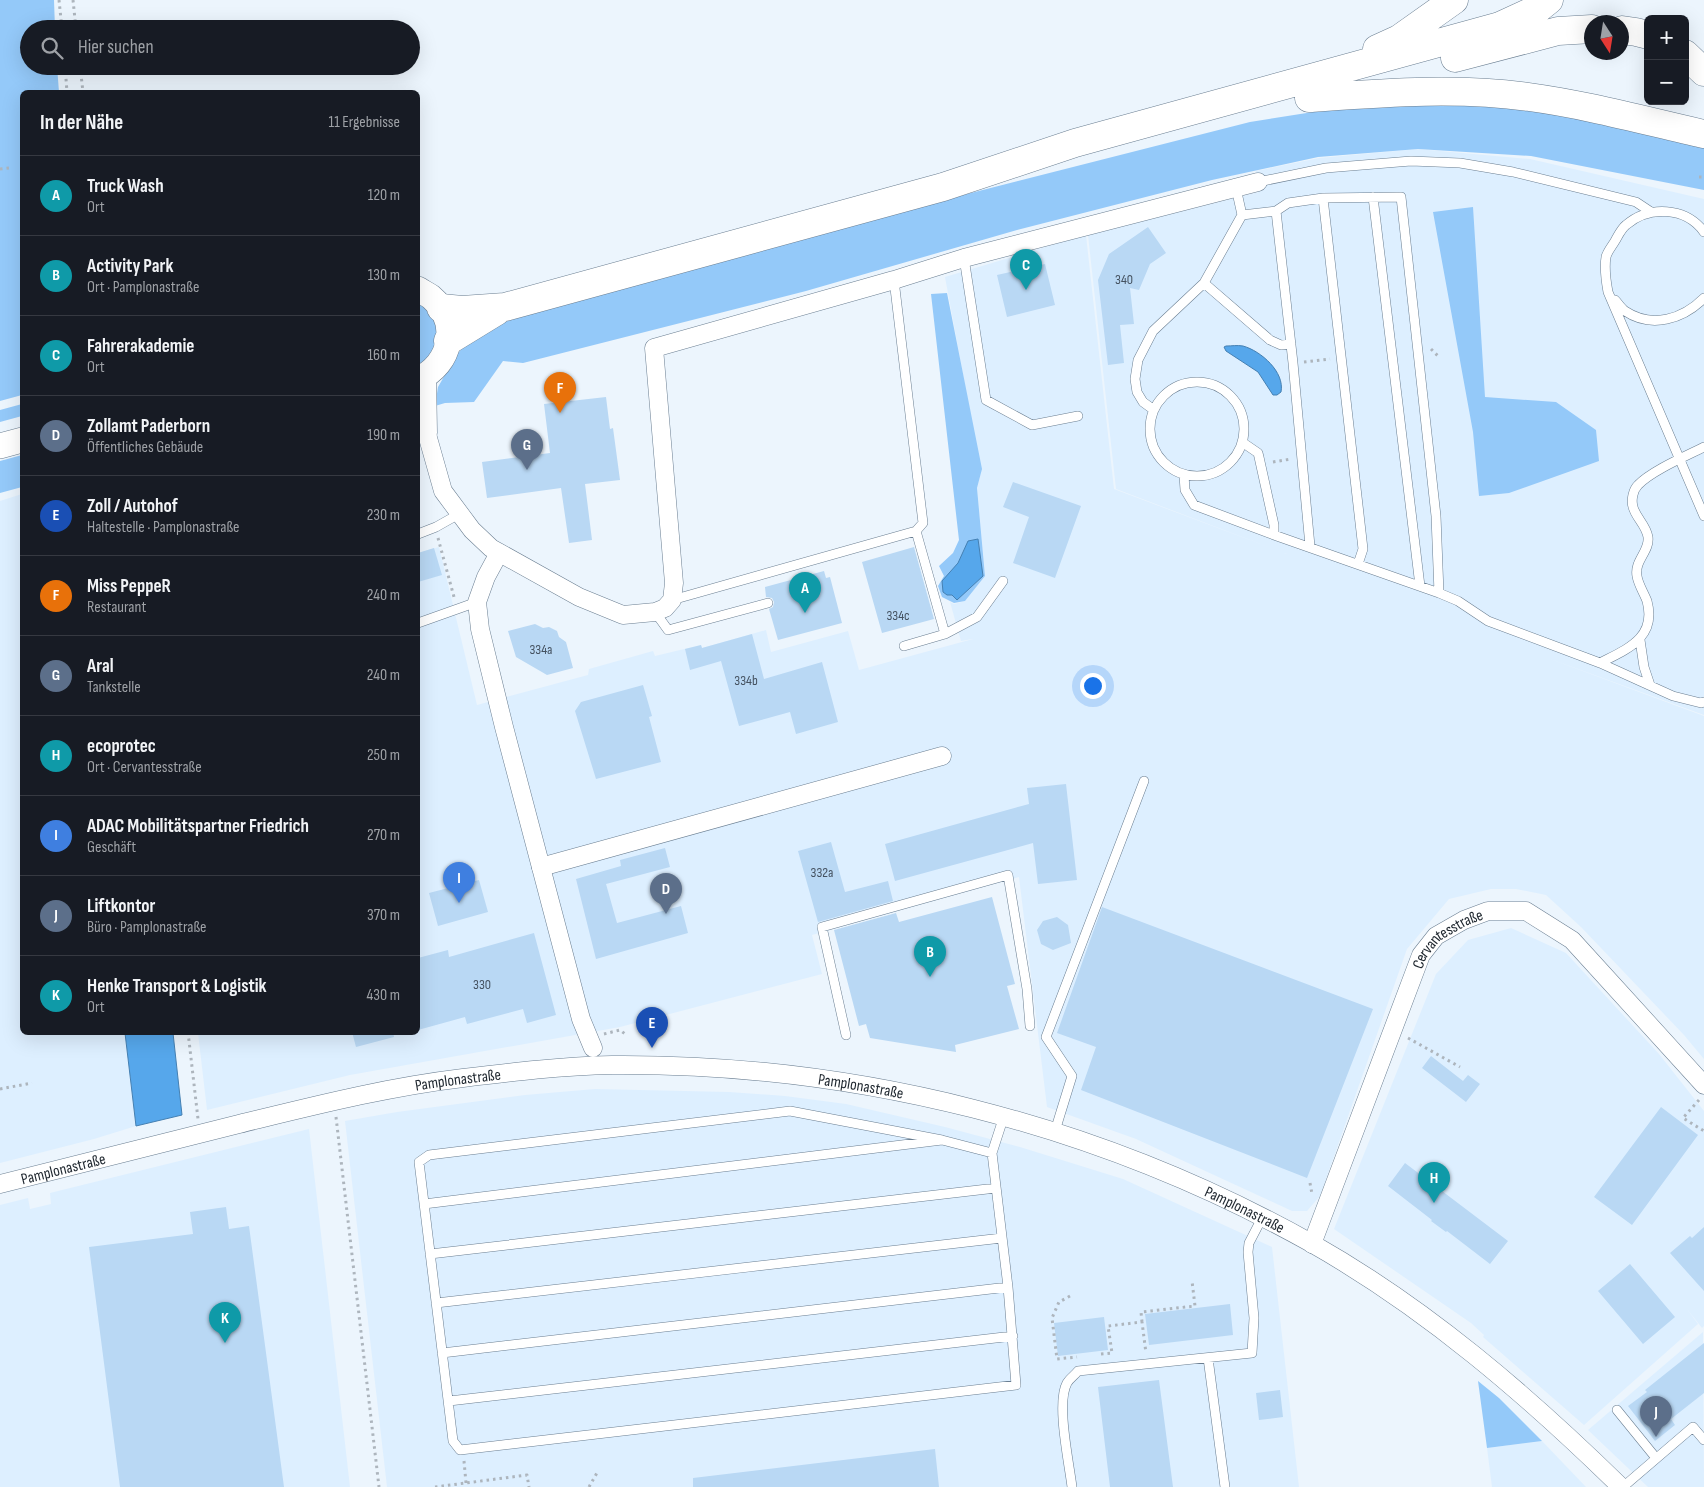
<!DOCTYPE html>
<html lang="de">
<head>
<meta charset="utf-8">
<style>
  :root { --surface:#171b24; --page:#20242c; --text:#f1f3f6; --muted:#9ea1a6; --line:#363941; --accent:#db2777 }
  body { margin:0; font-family:"Sofia Sans Condensed",sans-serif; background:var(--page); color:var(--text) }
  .controls { position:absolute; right:15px; top:15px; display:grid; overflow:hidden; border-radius:8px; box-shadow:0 5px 20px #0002 }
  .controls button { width:45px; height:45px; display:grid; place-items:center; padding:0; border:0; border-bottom:1px solid var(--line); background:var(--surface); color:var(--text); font:25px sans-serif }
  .compass { position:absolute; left:1584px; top:15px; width:45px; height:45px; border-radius:50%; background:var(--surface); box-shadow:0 5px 20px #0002; rotate:168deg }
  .you { position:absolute; left:1092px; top:685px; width:18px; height:18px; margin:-12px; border:4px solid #fff; border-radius:50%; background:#1a73e8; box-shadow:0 0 0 8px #1a73e833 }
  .badge { display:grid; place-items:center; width:32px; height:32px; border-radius:50%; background:var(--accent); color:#fff; font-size:16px; font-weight:700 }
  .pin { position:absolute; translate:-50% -41px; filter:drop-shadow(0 1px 2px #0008) }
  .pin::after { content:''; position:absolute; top:26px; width:18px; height:15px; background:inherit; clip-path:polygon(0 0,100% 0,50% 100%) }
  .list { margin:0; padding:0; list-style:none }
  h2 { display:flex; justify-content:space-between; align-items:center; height:65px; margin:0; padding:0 20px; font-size:21px }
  h2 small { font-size:16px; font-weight:400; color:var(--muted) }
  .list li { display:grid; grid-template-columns:32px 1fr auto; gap:15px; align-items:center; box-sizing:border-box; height:80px; padding:0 20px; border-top:1px solid var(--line) }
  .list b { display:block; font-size:19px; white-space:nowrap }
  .list p { margin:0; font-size:16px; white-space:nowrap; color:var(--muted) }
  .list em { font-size:16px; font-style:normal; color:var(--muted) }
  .icon { flex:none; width:28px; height:28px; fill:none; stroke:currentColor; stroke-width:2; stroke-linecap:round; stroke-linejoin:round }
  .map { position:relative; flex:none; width:1704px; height:1487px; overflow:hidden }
  .search { position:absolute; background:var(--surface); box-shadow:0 5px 20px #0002; left:20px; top:20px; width:400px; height:55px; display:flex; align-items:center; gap:12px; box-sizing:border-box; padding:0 18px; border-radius:28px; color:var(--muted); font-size:19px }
  .panel { position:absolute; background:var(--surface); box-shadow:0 5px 20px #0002; left:20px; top:90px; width:400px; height:945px; border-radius:8px }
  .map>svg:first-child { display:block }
  .built { fill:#ddefff }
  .green { fill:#94c9f9 }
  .water { fill:#56a7eb; stroke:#4580b2 }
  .building { fill:#b9d8f4 }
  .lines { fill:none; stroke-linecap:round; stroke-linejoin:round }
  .service-casing { stroke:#6a7e91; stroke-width:10 }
  .minor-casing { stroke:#6a7e91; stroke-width:19 }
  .secondary-casing { stroke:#6a7e91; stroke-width:26 }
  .motorway-casing { stroke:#6a7e91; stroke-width:29 }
  .path { stroke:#adb5bd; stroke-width:3; stroke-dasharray:2.5 4; stroke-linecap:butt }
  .service { stroke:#fff; stroke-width:9 }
  .minor { stroke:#fff; stroke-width:18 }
  .secondary { stroke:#fff; stroke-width:25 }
  .motorway { stroke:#fff; stroke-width:28 }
  .labels { text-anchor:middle; stroke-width:4; stroke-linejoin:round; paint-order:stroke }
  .number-label { font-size:14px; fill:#455260 }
  .street-label { font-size:16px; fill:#1e262e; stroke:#fff }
</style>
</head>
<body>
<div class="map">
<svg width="1704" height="1487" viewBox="0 0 1704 1487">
  <rect width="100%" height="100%" fill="#ecf5fd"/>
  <path class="built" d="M 1418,149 L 1530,159 L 1704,199 L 1704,715 L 1545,657 L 1704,716 L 1704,1059 L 1684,1035 L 1581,927 L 1546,895 L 1516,889 L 1491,889 L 1449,899 L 1407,949 L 1320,1196 L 1307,1211 L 1292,1211 L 1136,1139 L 1047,1107 L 1019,877 L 812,935 L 822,974 L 620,1027 L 350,1075 L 207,1110 L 198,1033 L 418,1032 L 418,553 L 439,547 L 477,705 L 588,675 L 589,669 L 653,651 L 655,656 L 701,645 L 702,648 L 766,630 L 771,652 L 848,631 L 859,670 L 973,639 L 961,641 L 950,602 L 954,604 L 965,601 L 985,576 L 977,488 L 981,472 L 945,277 L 1086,235 L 1114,489 L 1287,554 L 1116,489 L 1088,235 L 1259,192 L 1256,171 L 1319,158 Z
    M 22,494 L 22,1032 L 125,1033 L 136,1126 L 94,1139 L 0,1163 L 0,501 Z
    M 1511,928 L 1566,953 L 1659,1054 L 1704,1111 L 1704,1326 L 1702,1328 L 1687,1309 L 1698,1324 L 1584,1425 L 1483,1337 L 1484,1335 L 1471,1323 L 1334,1229 L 1436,974 L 1468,940 Z
    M 595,1089 L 729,1092 L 785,1096 L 846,1104 L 945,1127 L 1020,1147 L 1123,1179 L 1272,1247 L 1299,1487 L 387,1487 L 345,1121 L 397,1112 L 525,1095 Z
    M 309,1129 L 350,1487 L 0,1487 L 0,1205 L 28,1198 L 30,1209 L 51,1204 L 50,1193 Z
    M 1703,1332 L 1704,1487 L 1648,1487 L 1588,1430 Z
    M 1542,1441 L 1586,1487 L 1492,1487 L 1487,1448 Z"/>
  <path class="green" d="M 0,0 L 54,0 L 55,29 L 29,29 L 29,66 L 57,66 L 59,92 L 22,92 L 22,395 L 0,401 Z
    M 1458,102 L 1519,107 L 1637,130 L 1704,147 L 1704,190 L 1531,156 L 1418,149 L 1318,157 L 1212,180 L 1017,230 L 806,291 L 523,363 L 503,361 L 474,402 L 445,403 L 435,406 L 438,387 L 457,354 L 477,332 L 530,313 L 916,207 L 1250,122 L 1364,104 Z
    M 1473,207 L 1485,397 L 1556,402 L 1596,430 L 1599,461 L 1509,493 L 1479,496 L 1473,432 L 1433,212 Z
    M 947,293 L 982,469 L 977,488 L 985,576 L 965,601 L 954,603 L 942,597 L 938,586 L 944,576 L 939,566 L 953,553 L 959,540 L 931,294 Z
    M 418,301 L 434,318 L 438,337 L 431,355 L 418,367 Z
    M 22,404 L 22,416 L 0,422 L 0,410 Z
    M 22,455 L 22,487 L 0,493 L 0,461 Z
    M 1478,1381 L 1499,1398 L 1542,1441 L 1487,1448 Z"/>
  <path class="water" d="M 1226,346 C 1232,346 1237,345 1243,346 C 1261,351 1285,372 1281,392 L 1277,395 L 1273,395 L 1258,372 L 1226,351 L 1224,347 Z
    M 978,539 L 983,576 L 957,600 L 952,595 L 947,595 L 943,592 L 942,581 L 958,563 L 968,541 Z
    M 125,1033 L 173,1033 L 182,1115 L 136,1126 Z"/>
  <path class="building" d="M 1148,227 L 1166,253 L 1150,264 L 1139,290 L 1130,288 L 1134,324 L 1120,325 L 1124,363 L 1108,365 L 1098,280 L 1109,254 Z
    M 1045,264 L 1055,305 L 1007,317 L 997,275 Z
    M 606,397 L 610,429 L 613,428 L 620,480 L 585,484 L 592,540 L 569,543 L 561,488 L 487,498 L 482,462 L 550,453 L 544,404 Z
    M 1013,482 L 1081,506 L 1055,578 L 1013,563 L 1029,517 L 1003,507 Z
    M 914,547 L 934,619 L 882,633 L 862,562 Z
    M 434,548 L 442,575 L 418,582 L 418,553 Z
    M 824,571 L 826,578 L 830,577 L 842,623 L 778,640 L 769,609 L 773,607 L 774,602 L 772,598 L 766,597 L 765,587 Z
    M 535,624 L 543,628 L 549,627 L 557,631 L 559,637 L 566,642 L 573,668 L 547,675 L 516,657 L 508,631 Z
    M 752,634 L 764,679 L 822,662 L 838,722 L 796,734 L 790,712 L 739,726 L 721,661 L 690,670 L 685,649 L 701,645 L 702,648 Z
    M 643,685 L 652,716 L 649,717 L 661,762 L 596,779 L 575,711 L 581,702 Z
    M 1066,784 L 1077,880 L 1038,884 L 1033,843 L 895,881 L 885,844 L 1029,804 L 1027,788 Z
    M 831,842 L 845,892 L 888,881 L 893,901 L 818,922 L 798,851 Z
    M 665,848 L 670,867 L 606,884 L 617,923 L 681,906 L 688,933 L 596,959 L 576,879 L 621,866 L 620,860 Z
    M 479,880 L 488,912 L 438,926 L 429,893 Z
    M 992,897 L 1015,984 L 1007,986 L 1019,1029 L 955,1045 L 956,1052 L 870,1038 L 866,1024 L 859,1026 L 834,930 L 896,913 L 899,922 Z
    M 1102,907 L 1373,1009 L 1307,1178 L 1081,1090 L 1096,1047 L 1057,1033 Z
    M 1057,917 L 1068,925 L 1071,943 L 1053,950 L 1041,944 L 1037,930 L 1043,921 Z
    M 534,933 L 556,1015 L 527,1023 L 523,1009 L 467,1024 L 465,1017 L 418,1030 L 418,958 L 448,950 L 449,957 Z
    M 352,1032 L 393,1032 L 394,1037 L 356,1047 Z
    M 1431,1056 L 1463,1081 L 1468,1075 L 1480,1084 L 1466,1102 L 1422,1068 Z
    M 1661,1107 L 1698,1135 L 1632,1225 L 1594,1197 Z
    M 1405,1163 L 1508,1241 L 1490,1264 L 1447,1231 L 1446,1232 L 1431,1221 L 1432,1220 L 1388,1186 Z
    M 226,1207 L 229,1229 L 249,1226 L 284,1487 L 120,1487 L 89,1247 L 193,1234 L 190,1212 Z
    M 1704,1227 L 1704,1291 L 1670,1253 L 1690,1236 L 1692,1238 Z
    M 1630,1264 L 1675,1317 L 1643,1344 L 1598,1291 Z
    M 1230,1304 L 1233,1335 L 1149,1345 L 1145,1314 Z
    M 1104,1317 L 1108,1350 L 1058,1356 L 1054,1323 Z
    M 1704,1343 L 1704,1393 L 1671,1419 L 1675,1425 L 1655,1441 L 1628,1406 L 1647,1392 L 1645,1390 Z
    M 1159,1380 L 1173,1487 L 1110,1487 L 1098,1387 Z
    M 1280,1390 L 1283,1417 L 1259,1420 L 1256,1393 Z
    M 935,1449 L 939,1487 L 693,1487 L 693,1478 Z"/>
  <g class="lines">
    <g class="service-casing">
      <path id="service" d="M 1258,182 L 1326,168 L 1411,161 L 1460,163 L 1513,172 L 1636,202 L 1651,212
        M 1373,197 L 1420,586
        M 1323,198 L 1363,549 L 1358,564
        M 1242,215 L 1276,211 L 1293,363 L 1310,546
        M 1704,232 C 1686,207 1649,205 1626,225 C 1621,229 1618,236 1615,241 C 1612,246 1607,252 1606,257 C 1604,269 1606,281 1608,292 L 1704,516
        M 964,258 L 986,400 L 1032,425 L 1078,416
        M 1204,283 L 1270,340 L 1281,345 L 1291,344
        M 1615,300 C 1618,303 1621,308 1625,311 C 1652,329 1683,319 1704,298
        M1150 429a47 47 0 1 1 94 0a47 47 0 1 1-94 0Z
        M 1154,410 L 1143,402 L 1137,392 L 1135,379 L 1138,360 L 1153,331 L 1204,283 L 1242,215 L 1236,188
        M 1242,442 L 1258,453 L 1259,457 L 1274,525 L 1274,535
        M 1184,475 L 1185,490 L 1194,505 L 1274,535 L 1439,593 L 1436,516 L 1401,197 L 1323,198 L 1288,203 L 1276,211
        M 418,534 L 436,527 L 459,514
        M 1439,593 L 1458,601 L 1488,621 L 1600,663 L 1673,696 L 1701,703 L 1704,702
        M 672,600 L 916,531 L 923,523 L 894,280
        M 655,612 L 668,630 L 768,603
        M 418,623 L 477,602
        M 945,634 L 977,617 L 1003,581
        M 1640,640 L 1644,667 L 1650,685
        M 904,646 L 945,634 L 916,531
        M 1600,663 C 1627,649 1657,638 1647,601 C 1644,593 1638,584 1637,576 C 1634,561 1650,551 1648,537 C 1646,525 1636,518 1633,507 C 1631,500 1633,490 1638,485 C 1651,471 1686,456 1704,447
        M 846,1035 L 822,927 L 1008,875 L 1027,989 L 1030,1026
        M 1055,1131 L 1072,1076 L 1046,1037 L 1144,781
        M 942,1140 L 790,1111 L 429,1155 L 419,1162 L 453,1441 L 460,1450 L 1016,1385 L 1008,1287 L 992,1153 L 1004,1116
        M 424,1204 L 942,1140 L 992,1153
        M 430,1254 L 996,1188
        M 436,1303 L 1002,1238
        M 442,1353 L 1008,1287
        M 1208,1358 L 1225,1487
        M 449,1401 L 1013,1336
        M 1617,1410 L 1656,1458
        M 1072,1487 C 1069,1462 1056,1403 1067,1383 C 1070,1378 1075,1375 1078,1371 L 1252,1353 L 1254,1318 L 1248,1252 L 1249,1243 L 1262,1218
        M 1623,1487 L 1693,1427 L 1704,1440"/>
    </g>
    <g class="minor-casing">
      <g id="minor">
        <path d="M 427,375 L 428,433"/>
        <path d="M 418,418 L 428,438 L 443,491 L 472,530 L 491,548 L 579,597 L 623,615 L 655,612 L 665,608 L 672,600 L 674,583 L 654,348 L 894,280 L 964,258 L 1258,182"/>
        <path d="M 499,553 L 486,577 L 477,602 L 480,629 L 504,727 L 581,1019 L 593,1048"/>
        <path d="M 541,867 L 942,756"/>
        <path id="s1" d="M 0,1184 C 80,1164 159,1144 239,1124 C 313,1106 387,1087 463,1078 C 512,1072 562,1066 612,1065 C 856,1063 1098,1124 1311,1243 C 1426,1308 1527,1395 1621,1487"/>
        <path id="s2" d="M 1312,1244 L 1421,955 L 1436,936 L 1464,920 L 1488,911 L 1526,911 L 1572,940 L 1704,1085"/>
      </g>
    </g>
    <g class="secondary-casing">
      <path id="secondary" d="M 418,289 C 422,292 427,294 431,297 C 461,322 451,365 418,379
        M 0,446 L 22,440"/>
    </g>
    <g class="motorway-casing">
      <path id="motorway" d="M 1622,30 L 1636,32 L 1648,35
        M 1377,49 L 1399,39 L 1454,0
        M 1685,54 L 1704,72
        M 1455,58 L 1558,31 L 1592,29
        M 1309,98 C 1382,93 1456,87 1529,97 C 1588,105 1646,121 1704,134
        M 441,308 L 462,310 L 505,307 L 943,187 L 1075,143 L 1500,26 L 1539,8 L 1549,0
        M 448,341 L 497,311"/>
    </g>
    <path class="path" d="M 59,0 L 62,29
      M 73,0 L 76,29
      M 65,66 L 67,92
      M 80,66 L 83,92
      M 0,169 L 9,168
      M 1699,177 L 1704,177
      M 1431,349 L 1439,357
      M 1304,362 L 1330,359
      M 1273,462 L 1291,459
      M 438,538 L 454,597
      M 188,1032 L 198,1119
      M 44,1033 L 59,1032
      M 604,1034 L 620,1030 L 625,1034
      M 1408,1038 L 1460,1067
      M 0,1089 L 32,1083
      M 1699,1100 L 1683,1118 L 1704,1131
      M 336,1117 L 379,1487
      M 1310,1183 L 1312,1194
      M 1070,1296 L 1059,1302 L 1052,1318 L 1057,1359 L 1077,1357
      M 1142,1322 L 1141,1312 L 1195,1306 L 1192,1281
      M 1101,1354 L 1112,1353 L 1108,1326 L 1142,1322 L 1146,1353
      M 464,1461 L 466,1483
      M 435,1487 L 527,1475 L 529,1487
      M 589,1487 L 598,1471"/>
    <use href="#service" class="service"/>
    <use href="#minor" class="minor"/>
    <use href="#secondary" class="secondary"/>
    <use href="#motorway" class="motorway"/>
  </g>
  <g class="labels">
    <g class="number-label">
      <text x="1124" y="284">340</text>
      <text x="898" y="620">334c</text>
      <text x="541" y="654">334a</text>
      <text x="746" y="685">334b</text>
      <text x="822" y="877">332a</text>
      <text x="482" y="989">330</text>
    </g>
    <g class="street-label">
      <text dy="6" stroke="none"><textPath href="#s2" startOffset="340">Cervantesstraße</textPath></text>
      <text dy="6" stroke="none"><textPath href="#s1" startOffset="470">Pamplonastraße</textPath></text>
      <text dy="6" stroke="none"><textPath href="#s1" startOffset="875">Pamplonastraße</textPath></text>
      <text dy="6" stroke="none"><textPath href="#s1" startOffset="65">Pamplonastraße</textPath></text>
      <text dy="6" stroke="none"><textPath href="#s1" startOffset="1280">Pamplonastraße</textPath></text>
    </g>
  </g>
</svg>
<div class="controls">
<button>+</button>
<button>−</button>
</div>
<svg class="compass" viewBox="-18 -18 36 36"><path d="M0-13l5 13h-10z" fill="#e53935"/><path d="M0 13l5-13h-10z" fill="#9ea1a6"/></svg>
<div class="you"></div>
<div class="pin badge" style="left:805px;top:613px;background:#0f9aa8">A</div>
<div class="pin badge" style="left:930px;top:977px;background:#0f9aa8">B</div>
<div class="pin badge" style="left:1026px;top:290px;background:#0f9aa8">C</div>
<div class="pin badge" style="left:666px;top:914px;background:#5c6f8a">D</div>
<div class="pin badge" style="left:652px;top:1048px;background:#1a4fb4">E</div>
<div class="pin badge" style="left:560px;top:413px;background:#e8710a">F</div>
<div class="pin badge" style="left:527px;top:470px;background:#5c6f8a">G</div>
<div class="pin badge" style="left:1434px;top:1203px;background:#0f9aa8">H</div>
<div class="pin badge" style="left:459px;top:903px;background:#3f7fe0">I</div>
<div class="pin badge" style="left:1656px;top:1437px;background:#5c6f8a">J</div>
<div class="pin badge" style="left:225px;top:1343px;background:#0f9aa8">K</div>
<div class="search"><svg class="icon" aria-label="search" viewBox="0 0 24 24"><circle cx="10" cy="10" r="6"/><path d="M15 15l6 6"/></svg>Hier suchen</div>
<section class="panel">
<h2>In der Nähe<small>11 Ergebnisse</small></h2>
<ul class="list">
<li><span class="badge" style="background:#0f9aa8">A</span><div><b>Truck Wash</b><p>Ort</p></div><em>120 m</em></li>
<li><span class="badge" style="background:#0f9aa8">B</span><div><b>Activity Park</b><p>Ort · Pamplonastraße</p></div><em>130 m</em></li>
<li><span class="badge" style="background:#0f9aa8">C</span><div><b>Fahrerakademie</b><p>Ort</p></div><em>160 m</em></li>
<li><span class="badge" style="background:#5c6f8a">D</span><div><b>Zollamt Paderborn</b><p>Öffentliches Gebäude</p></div><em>190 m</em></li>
<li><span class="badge" style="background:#1a4fb4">E</span><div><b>Zoll / Autohof</b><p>Haltestelle · Pamplonastraße</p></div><em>230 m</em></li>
<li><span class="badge" style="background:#e8710a">F</span><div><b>Miss PeppeR</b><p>Restaurant</p></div><em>240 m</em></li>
<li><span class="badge" style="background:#5c6f8a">G</span><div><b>Aral</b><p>Tankstelle</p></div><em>240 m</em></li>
<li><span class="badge" style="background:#0f9aa8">H</span><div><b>ecoprotec</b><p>Ort · Cervantesstraße</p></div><em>250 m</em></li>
<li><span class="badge" style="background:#3f7fe0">I</span><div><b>ADAC Mobilitätspartner Friedrich</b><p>Geschäft</p></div><em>270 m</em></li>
<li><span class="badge" style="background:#5c6f8a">J</span><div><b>Liftkontor</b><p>Büro · Pamplonastraße</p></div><em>370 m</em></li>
<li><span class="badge" style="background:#0f9aa8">K</span><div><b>Henke Transport &amp; Logistik</b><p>Ort</p></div><em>430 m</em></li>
</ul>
</section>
</div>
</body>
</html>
